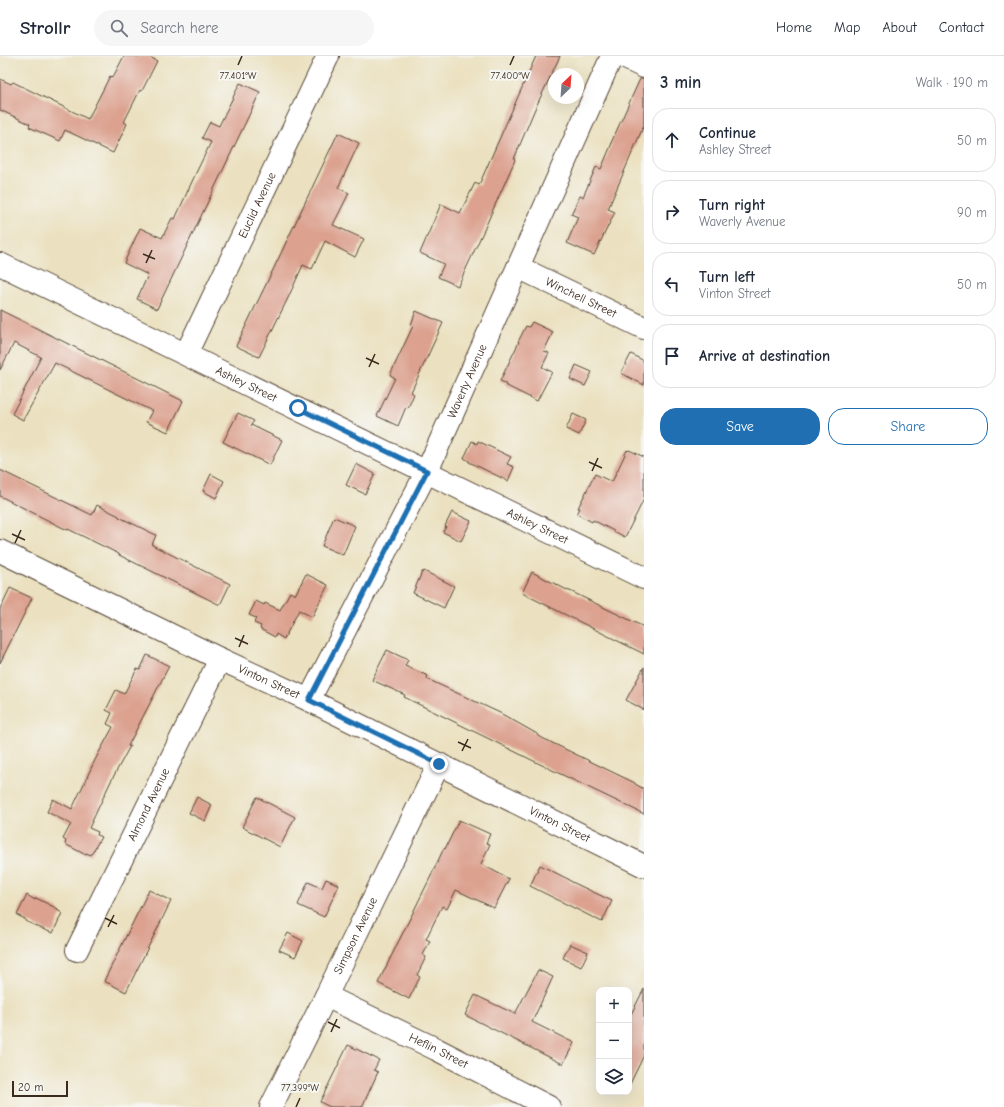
<!DOCTYPE html>
<html lang="en">
<head>
<meta charset="utf-8">
<style>
  :root { --surface:#fff; --page:#f6f6f7; --text:#1f2937; --muted:#747a83; --line:#e0e1e3; --accent:#1f6fb2 }
  body { margin:0; font-family:"Comic Neue",sans-serif; background:var(--page); color:var(--text) }
  .controls { position:absolute; right:12px; bottom:12px; display:grid; overflow:hidden; border-radius:8px; box-shadow:0 4px 16px #0002 }
  .controls button { width:36px; height:36px; display:grid; place-items:center; padding:0; border:0; border-bottom:1px solid var(--line); background:var(--surface); color:var(--text); font:20px sans-serif }
  .compass { position:absolute; left:548px; top:12px; width:36px; height:36px; border-radius:50%; background:var(--surface); box-shadow:0 4px 16px #0002; rotate:25deg }
  .scale { position:absolute; left:12px; bottom:10px; width:56px; box-sizing:border-box; padding-left:4px; border:2px solid #3b2a1e; border-top:0; font-size:11px; line-height:14px; white-space:nowrap; color:#3b2a1e; -webkit-text-stroke:3px #f6f6f2; paint-order:stroke }
  .stop { position:absolute; width:12px; height:12px; margin:-9px; border:3px solid #1f6fb2; border-radius:50%; background:#fff }
  .stop.end { background:#1f6fb2; border-color:#fff; box-shadow:0 1px 4px #0008 }
  .list { margin:0; padding:0; list-style:none }
  h2 { display:flex; justify-content:space-between; align-items:center; height:52px; margin:0; padding:0 16px; font-size:17px }
  h2 small { font-size:13px; font-weight:400; color:var(--muted) }
  .list li { display:grid; grid-template-columns:26px 1fr auto; gap:12px; align-items:center; box-sizing:border-box; height:64px; margin:0 8px 8px; padding:0 8px; border:1px solid var(--line); border-radius:16px }
  .list b { display:block; font-size:15px; white-space:nowrap }
  .list p { margin:0; font-size:13px; white-space:nowrap; color:var(--muted) }
  .list em { font-size:13px; font-style:normal; color:var(--muted) }
  .actions { display:flex; gap:8px; padding:12px 16px }
  .actions a { flex:1; padding:9px 0; border:1px solid var(--accent); border-radius:16px; text-align:center; font-size:14px; color:var(--accent) }
  .actions .main { background:var(--accent); color:#fff }
  .icon { flex:none; width:22px; height:22px; fill:none; stroke:currentColor; stroke-width:2; stroke-linecap:round; stroke-linejoin:round }
  .map { position:relative; flex:none; width:644px; height:1051px; overflow:hidden }
  header { display:flex; align-items:center; gap:24px; box-sizing:border-box; height:56px; padding:0 20px; background:var(--surface); border-bottom:1px solid var(--line) }
  header strong { font-size:19px }
  nav { display:flex; gap:22px; margin-inline-start:auto; font-size:14px }
  .search { width:280px; height:36px; background:var(--page); display:flex; align-items:center; gap:10px; box-sizing:border-box; padding:0 14px; border-radius:22px; color:var(--muted); font-size:15px }
  main { display:flex }
  aside { flex:1; background:var(--surface) }
  .map>svg:first-child { display:block }
  .building { fill:#dca18f }
  .lines { fill:none; stroke-linecap:round; stroke-linejoin:round }
  .minor-casing { stroke:#554536; stroke-width:24 }
  .minor { stroke:#fff; stroke-width:22 }
  .route { stroke:#1f6fb2; stroke-width:5 }
  .ticks { fill:none; stroke:#3b2a1e; stroke-width:1.5 }
  .labels { text-anchor:middle; stroke-width:4; stroke-linejoin:round; paint-order:stroke }
  .street-label { font-size:12px; fill:#3b2a1e; stroke:#f6f6f2 }
  .ticks-label { font-size:10px; text-anchor:middle; fill:#3b2a1e; stroke:#f6f6f2; stroke-width:4; stroke-linejoin:round; paint-order:stroke }
</style>
</head>
<body>
<header>
<strong>Strollr</strong>
<div class="search"><svg class="icon" aria-label="search" viewBox="0 0 24 24"><circle cx="10" cy="10" r="6"/><path d="M15 15l6 6"/></svg>Search here</div>
<nav><a>Home</a><a>Map</a><a>About</a><a>Contact</a></nav>
</header>
<main>
<div class="map">
<svg width="644" height="1051" viewBox="0 0 644 1051">
  <rect width="100%" height="100%" fill="#f6f6f2"/>
  <filter id="ink" filterUnits="userSpaceOnUse"><feTurbulence type="fractalNoise" baseFrequency=".025" numOctaves="2"/><feDisplacementMap in="SourceGraphic" scale="8" xChannelSelector="R" yChannelSelector="G"/><feConvolveMatrix kernelMatrix="1 2 1 2 8 2 1 2 1" color-interpolation-filters="sRGB"/></filter>
  <filter id="wash" filterUnits="userSpaceOnUse"><feTurbulence type="fractalNoise" baseFrequency=".012" numOctaves="4" result="noise"/><feDisplacementMap in="SourceGraphic" scale="16" xChannelSelector="R" yChannelSelector="G"/><feGaussianBlur stdDeviation="0.9" result="paint"/><feColorMatrix in="noise" values="0 0 0 0 0 0 0 0 0 0 0 0 0 0 0 0 0 1.4 0 .05"/><feComposite in="paint" operator="in"/></filter>
  <g filter="url(#wash)">
    <rect width="100%" height="100%" fill="#ebe1c0"/>
    <g id="blocks">
      <path class="building" d="M 124,0 L 148,0 L 157,5 L 142,35 L 140,34 L 124,66 L 127,68 L 113,97 L 65,74 L 60,85 L 29,71 L 30,68 L 0,54 L 0,23 L 11,28 L 13,26 L 88,63 L 110,20 L 113,21 Z
        M 536,0 L 560,0 L 534,55 L 514,103 L 515,104 L 484,174 L 458,230 L 438,221 L 444,208 L 420,197 L 441,148 L 460,157 L 475,127 L 479,129 Z
        M 640,23 L 644,23 L 644,69 L 608,153 L 615,156 L 594,199 L 567,187 L 578,161 L 571,158 L 580,140 L 583,141 L 596,111 L 601,113 L 612,87 L 611,87 Z
        M 240,27 L 260,36 L 157,253 L 137,243 L 148,219 L 124,207 L 140,172 L 162,182 L 172,162 L 175,163 L 195,119 L 211,86 L 202,82 L 210,66 L 219,70 Z
        M 338,77 L 359,87 L 338,132 L 349,137 L 333,169 L 364,183 L 355,201 L 325,185 L 312,213 L 303,209 L 288,242 L 259,301 L 236,290 L 273,214 Z
        M 0,254 L 183,345 L 168,376 L 146,366 L 152,355 L 55,307 L 23,364 L 12,358 L 41,301 L 14,287 L 0,314 Z
        M 416,255 L 443,267 L 411,336 L 414,338 L 408,352 L 406,351 L 398,370 L 377,360 L 395,322 L 390,319 L 413,270 L 411,269 Z
        M 532,266 L 553,276 L 544,295 L 549,297 L 542,311 L 552,316 L 537,345 L 505,329 L 505,327 L 500,325 L 519,286 L 518,286 L 526,270 L 529,271 Z
        M 631,298 L 644,305 L 644,329 L 621,317 Z
        M 576,309 L 592,316 L 585,330 L 570,323 Z
        M 238,357 L 254,365 L 251,369 L 282,384 L 270,409 L 223,386 Z
        M 573,358 L 586,364 L 579,379 L 566,373 Z
        M 472,385 L 477,388 L 478,385 L 511,401 L 507,408 L 514,411 L 508,425 L 469,406 L 469,405 L 464,402 Z
        M 627,394 L 628,395 L 629,394 L 644,401 L 644,443 L 625,481 L 593,464 L 592,466 L 577,458 L 580,452 L 578,452 L 595,418 L 612,426 Z
        M 356,408 L 375,418 L 365,438 L 346,429 Z
        M 0,414 L 92,459 L 97,449 L 119,460 L 119,461 L 156,479 L 152,489 L 230,528 L 220,549 L 119,499 L 119,498 L 68,473 L 68,474 L 61,471 L 0,440 Z
        M 211,418 L 224,425 L 216,442 L 203,435 Z
        M 452,456 L 471,465 L 461,485 L 443,476 L 446,471 L 445,470 Z
        M 334,461 L 355,470 L 343,499 L 322,490 Z
        M 424,515 L 454,530 L 444,552 L 413,537 L 422,516 L 423,516 Z
        M 532,516 L 569,535 L 570,535 L 644,571 L 644,598 L 522,537 Z
        M 306,518 L 328,529 L 312,561 L 299,554 L 284,583 L 276,578 L 275,581 L 260,573 L 261,570 L 254,567 L 256,562 L 249,559 L 256,545 L 264,549 L 265,547 L 280,554 L 290,536 L 295,539 Z
        M 10,532 L 32,542 L 0,607 L 0,553 Z
        M 387,594 L 408,604 L 405,610 L 428,620 L 427,623 L 500,657 L 539,679 L 538,680 L 635,727 L 635,728 L 644,733 L 644,758 L 548,712 L 404,641 L 405,639 L 372,624 Z
        M 147,599 L 169,610 L 128,690 L 130,690 L 110,727 L 89,772 L 98,776 L 97,779 L 101,781 L 91,799 L 86,797 L 86,799 L 65,788 L 66,785 L 63,783 L 71,768 L 47,756 L 53,743 L 72,753 L 95,704 L 113,671 L 107,668 L 112,657 L 106,654 L 116,634 L 124,638 L 137,613 L 140,614 Z
        M 644,611 L 644,654 L 626,644 Z
        M 197,741 L 212,749 L 205,765 L 189,757 Z
        M 257,741 L 295,761 L 280,791 L 242,771 Z
        M 459,764 L 490,778 L 486,787 L 490,788 L 481,808 L 509,823 L 494,852 L 456,834 L 447,853 L 442,850 L 426,883 L 430,885 L 423,899 L 426,901 L 417,919 L 420,921 L 409,943 L 378,927 L 430,822 L 444,792 L 445,793 Z
        M 540,809 L 570,824 L 570,825 L 612,845 L 602,866 L 530,830 Z
        M 326,823 L 339,829 L 324,861 L 298,849 L 308,826 L 322,832 Z
        M 149,834 L 171,845 L 126,936 L 104,925 Z
        M 27,839 L 35,844 L 36,842 L 58,853 L 57,854 L 62,857 L 53,877 L 47,875 L 25,865 L 25,863 L 17,859 Z
        M 288,877 L 303,885 L 295,901 L 279,894 Z
        M 570,888 L 588,896 L 581,911 L 563,902 Z
        M 538,914 L 553,921 L 532,966 L 574,987 L 563,1008 L 465,959 L 475,939 L 515,958 Z
        M 644,933 L 644,999 L 629,1030 L 629,962 Z
        M 348,989 L 379,1004 L 374,1014 L 378,1016 L 362,1051 L 330,1051 L 320,1046 Z"/>
    </g>
  </g>
  <g filter="url(#ink)">
    <use href="#blocks" fill-opacity="0" stroke="#554536" stroke-width="1"/>
    <g class="lines">
      <g class="minor-casing">
        <g id="minor">
          <path d="M 621,0 L 644,11"/>
          <path id="s1" d="M 0,208 L 644,522"/>
          <path id="s2" d="M 518,211 L 644,272"/>
          <path id="s3" d="M 186,298 L 328,0"/>
          <path id="s4" d="M 0,495 L 220,603 L 309,644 L 644,810"/>
          <path id="s5" d="M 309,644 L 427,415 L 612,0"/>
          <path id="s6" d="M 77,894 L 220,603"/>
          <path id="s7" d="M 326,940 L 436,993 L 549,1051"/>
          <path id="s8" d="M 271,1051 L 326,940 L 439,708"/>
        </g>
      </g>
      <use href="#minor" class="minor"/>
    </g>
  </g>
  <g class="lines" filter="url(#ink)">
    <path class="route" d="M 298,352 L 427,415 L 309,644 L 439,708"/>
  </g>
  <path class="ticks" d="M 238,9 L 242,0M 510,9 L 514,0M 143,198 L 155,203M 146,207 L 152,194M 366,302 L 379,308M 369,311 L 375,298M 589,406 L 602,412M 592,415 L 598,402M 12,478 L 25,484M 15,487 L 21,474M 235,582 L 248,588M 239,591 L 244,579M 458,686 L 471,692M 462,695 L 468,683M 105,862 L 117,868M 108,871 L 114,859M 328,966 L 340,972M 331,976 L 337,963M 296,1051 L 300,1042"/>
  <g class="labels">
    <g class="street-label">
      <text dy="4" stroke="none"><textPath href="#s3" startOffset="165">Euclid Avenue</textPath></text>
      <text dy="4" stroke="none"><textPath href="#s2" startOffset="70">Winchell Street</textPath></text>
      <text dy="4" stroke="none"><textPath href="#s5" startOffset="356">Waverly Avenue</textPath></text>
      <text dy="4" stroke="none"><textPath href="#s1" startOffset="274">Ashley Street</textPath></text>
      <text dy="4" stroke="none"><textPath href="#s1" startOffset="598">Ashley Street</textPath></text>
      <text dy="4" stroke="none"><textPath href="#s4" startOffset="299">Vinton Street</textPath></text>
      <text dy="4" stroke="none"><textPath href="#s6" startOffset="162">Almond Avenue</textPath></text>
      <text dy="4" stroke="none"><textPath href="#s4" startOffset="623">Vinton Street</textPath></text>
      <text dy="4" stroke="none"><textPath href="#s8" startOffset="191">Simpson Avenue</textPath></text>
      <text dy="4" stroke="none"><textPath href="#s7" startOffset="125">Heflin Street</textPath></text>
    </g>
  </g>
  <g class="ticks-label">
    <text x="238" y="23">77.401°W</text>
    <text x="510" y="23">77.400°W</text>
    <text x="300" y="1035">77.399°W</text>
  </g>
</svg>
<div class="controls">
<button>+</button>
<button>−</button>
<button><svg class="icon" aria-label="layers" viewBox="0 0 24 24"><path d="M12 4l9 5-9 5-9-5zM3 14l9 5 9-5"/></svg></button>
</div>
<svg class="compass" viewBox="-18 -18 36 36"><path d="M0-13l5 13h-10z" fill="#e53935"/><path d="M0 13l5-13h-10z" fill="#747a83"/></svg>
<div class="scale">20 m</div>
<div class="stop" style="left:298px;top:352px"></div>
<div class="stop end" style="left:439px;top:708px"></div>
</div>
<aside>
<h2>3 min<small>Walk · 190 m</small></h2>
<ul class="list">
<li><svg class="icon" aria-label="ahead" viewBox="0 0 24 24"><path d="M12 20V5M6 11l6-6 6 6"/></svg><div><b>Continue</b><p>Ashley Street</p></div><em>50 m</em></li>
<li><svg class="icon" aria-label="right" viewBox="0 0 24 24"><path d="M7 20v-9h11M14 6l5 5-5 5"/></svg><div><b>Turn right</b><p>Waverly Avenue</p></div><em>90 m</em></li>
<li><svg class="icon" aria-label="left" viewBox="0 0 24 24"><path d="M17 20v-9H6M10 6l-5 5 5 5"/></svg><div><b>Turn left</b><p>Vinton Street</p></div><em>50 m</em></li>
<li><svg class="icon" aria-label="arrive" viewBox="0 0 24 24"><path d="M6 21V4h12l-3 4 3 4H6"/></svg><div><b>Arrive at destination</b></div></li>
</ul>
<div class="actions"><a class="main">Save</a><a>Share</a></div>
</aside>
</main>
</body>
</html>
